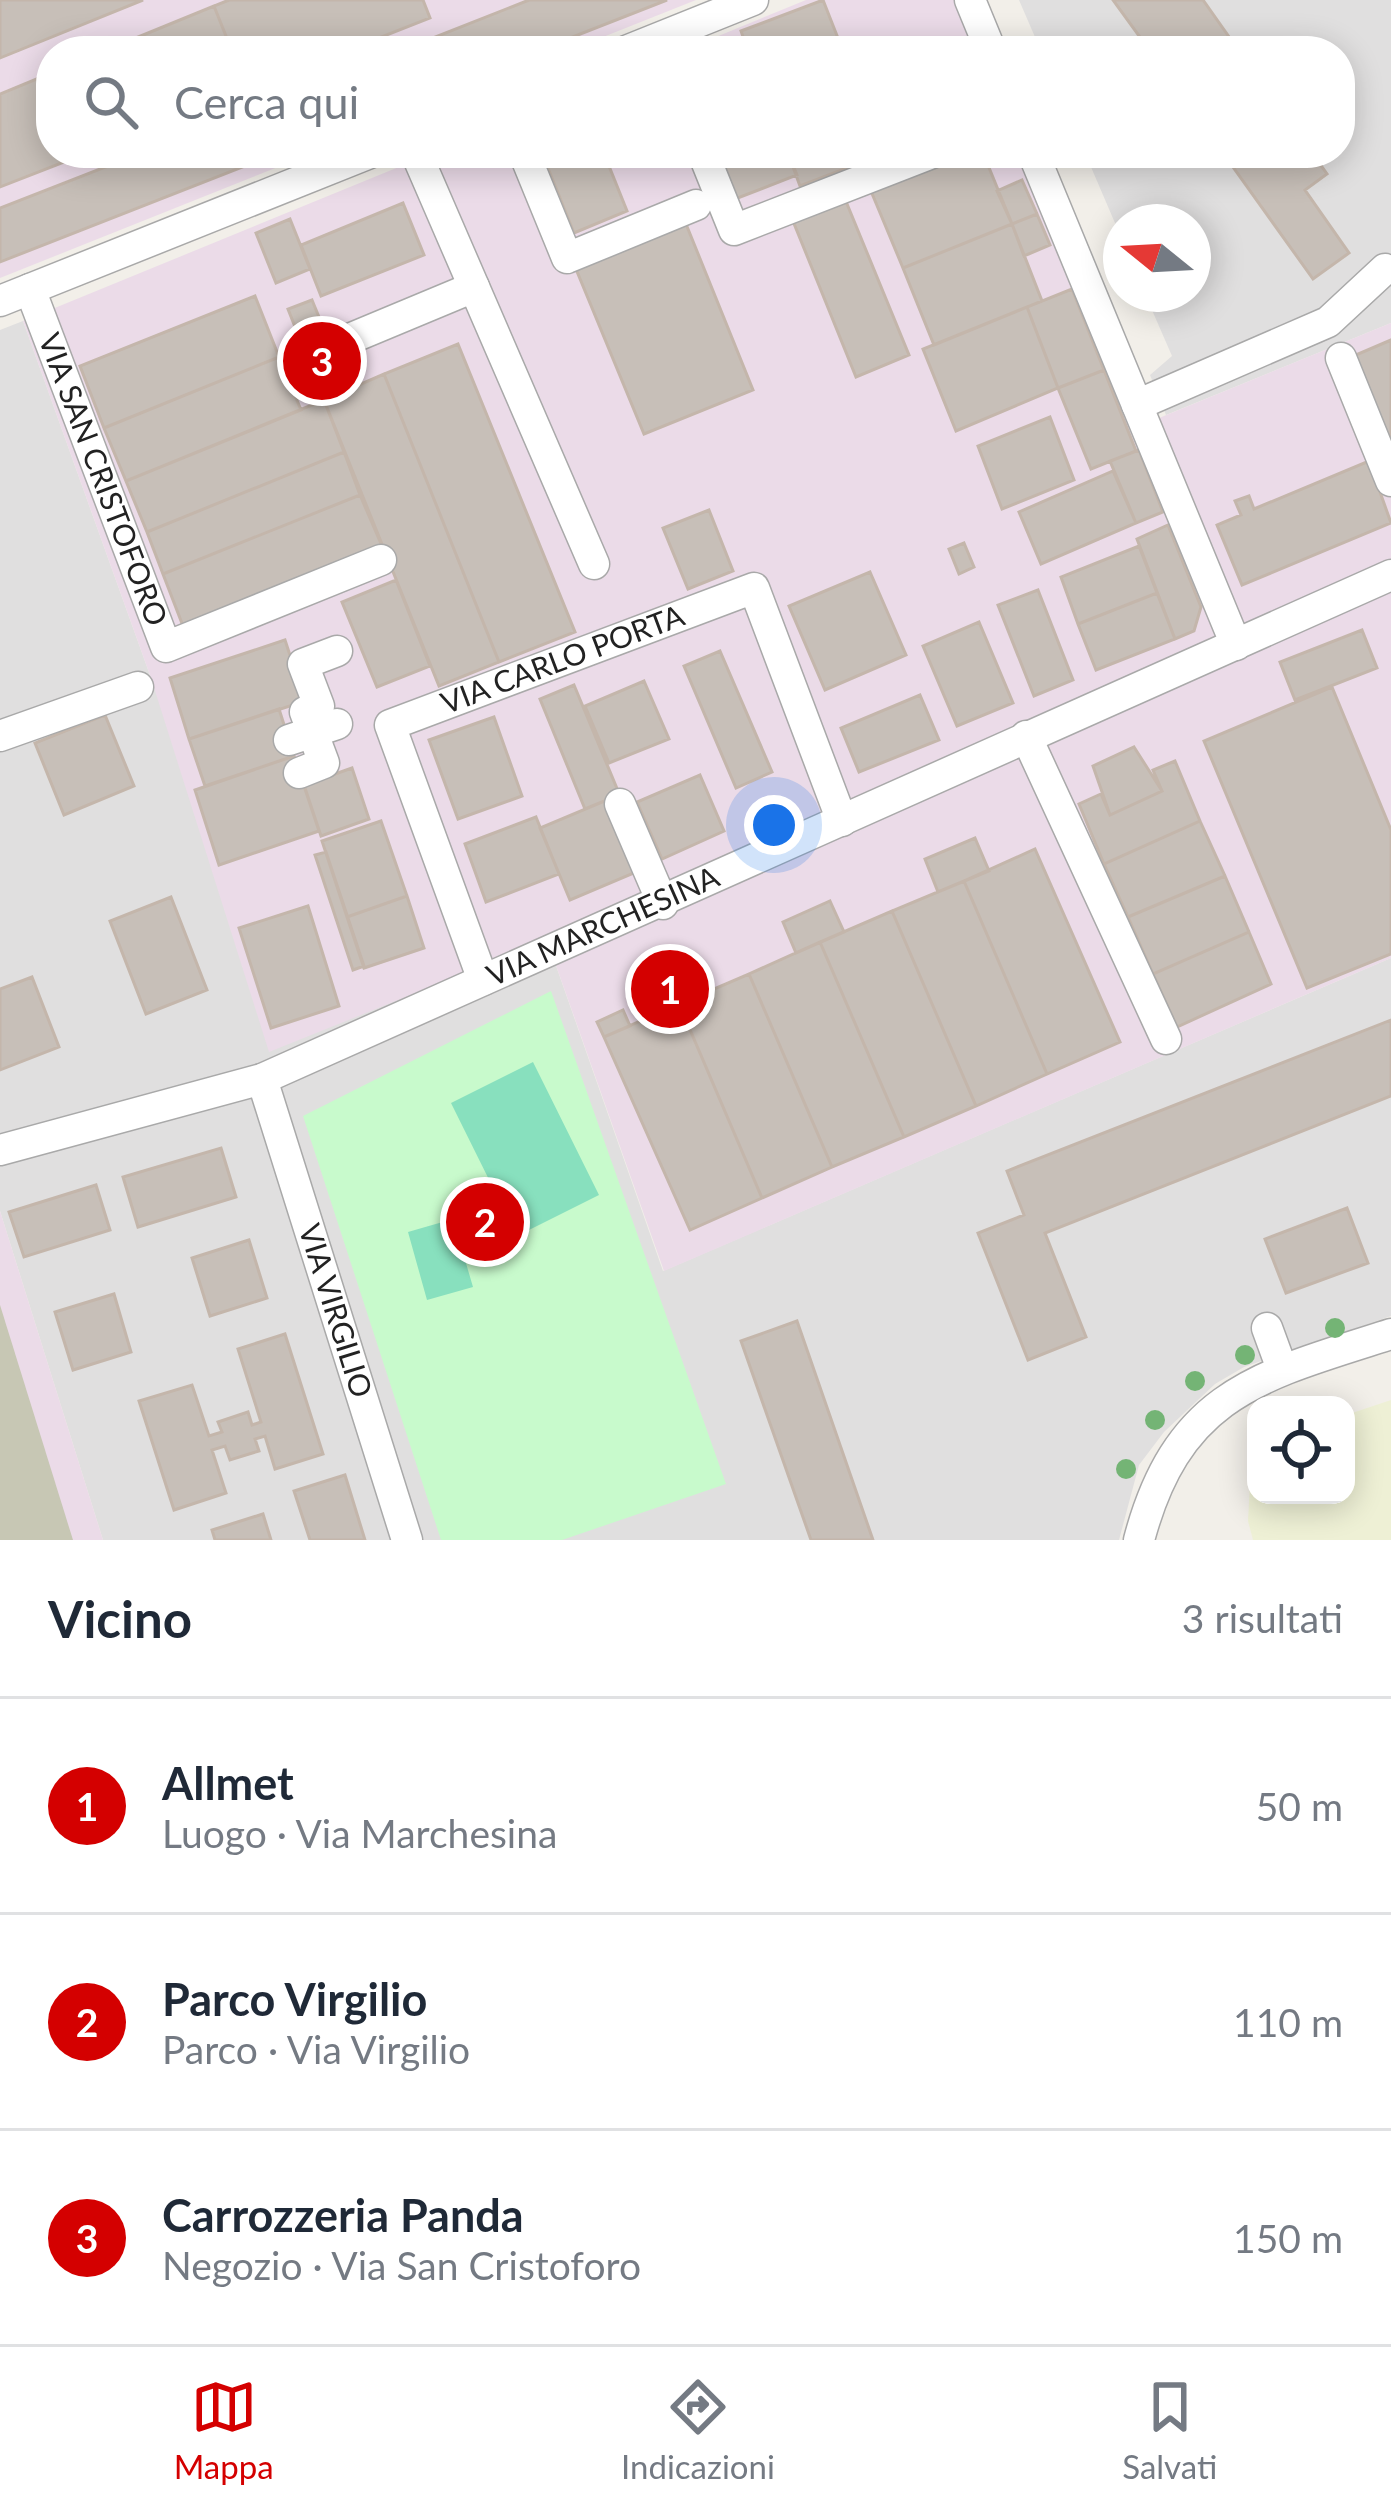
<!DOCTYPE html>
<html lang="it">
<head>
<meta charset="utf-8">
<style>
  :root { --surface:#fff; --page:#f6f6f7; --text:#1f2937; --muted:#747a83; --line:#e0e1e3; --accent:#d40000 }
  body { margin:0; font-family:Lato,sans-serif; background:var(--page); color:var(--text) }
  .controls { position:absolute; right:36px; bottom:36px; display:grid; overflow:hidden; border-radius:24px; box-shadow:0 6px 30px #0003 }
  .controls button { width:108px; height:108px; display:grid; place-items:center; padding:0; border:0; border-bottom:3px solid var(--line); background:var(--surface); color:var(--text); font:60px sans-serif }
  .compass { position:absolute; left:1103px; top:204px; width:108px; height:108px; border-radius:50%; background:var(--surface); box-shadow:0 6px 30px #0003; rotate:288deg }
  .you { position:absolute; left:774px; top:825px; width:42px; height:42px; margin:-30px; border:9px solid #fff; border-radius:50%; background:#1a73e8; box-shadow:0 0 0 18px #1a73e833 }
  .badge { display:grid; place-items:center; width:78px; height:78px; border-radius:50%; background:var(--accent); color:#fff; font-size:39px; font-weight:700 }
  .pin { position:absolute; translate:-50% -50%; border:6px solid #fff; box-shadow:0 3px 12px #0006 }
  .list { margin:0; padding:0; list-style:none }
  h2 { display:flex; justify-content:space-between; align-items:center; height:156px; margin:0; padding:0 48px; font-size:51px }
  h2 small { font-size:39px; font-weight:400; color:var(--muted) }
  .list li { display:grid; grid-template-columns:78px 1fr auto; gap:36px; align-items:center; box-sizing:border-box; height:216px; padding:0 48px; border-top:3px solid var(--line) }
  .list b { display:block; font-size:45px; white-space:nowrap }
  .list p { margin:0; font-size:39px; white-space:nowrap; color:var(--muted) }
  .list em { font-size:39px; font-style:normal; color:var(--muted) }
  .icon { flex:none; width:66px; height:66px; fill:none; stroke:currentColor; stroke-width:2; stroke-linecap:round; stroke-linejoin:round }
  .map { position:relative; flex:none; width:1391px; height:1540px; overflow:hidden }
  .search { position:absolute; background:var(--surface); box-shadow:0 6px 30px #0003; left:36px; right:36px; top:36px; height:132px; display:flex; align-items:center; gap:30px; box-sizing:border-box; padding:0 42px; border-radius:48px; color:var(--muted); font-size:45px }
  .sheet { height:804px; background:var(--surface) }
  nav { display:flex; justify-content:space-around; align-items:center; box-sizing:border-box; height:168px; border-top:3px solid var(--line); background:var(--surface); font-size:33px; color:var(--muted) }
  nav a { display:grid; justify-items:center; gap:6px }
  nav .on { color:var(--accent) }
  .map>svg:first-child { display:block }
  .residential { fill:#e0dfdf }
  .industrial { fill:#ebdbe8 }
  .construction { fill:#c7c7b4 }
  .farmland { fill:#eef0d5 }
  .park { fill:#c8facc }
  .pitch { fill:#88e0be }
  .building { fill:#c7bfb8; stroke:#c4b6ab; stroke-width:3 }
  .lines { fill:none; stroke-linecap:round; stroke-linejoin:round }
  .minor-casing { stroke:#a9a9a9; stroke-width:33 }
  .minor { stroke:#fff; stroke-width:30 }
  .tree { fill:#74b475 }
  .labels { text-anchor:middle; stroke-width:9; stroke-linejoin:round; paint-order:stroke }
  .street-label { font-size:30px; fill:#222; stroke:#fff }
</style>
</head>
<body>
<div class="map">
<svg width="1391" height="1540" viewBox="0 0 1391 1540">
  <rect width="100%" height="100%" fill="#f2efe9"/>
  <path class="residential" d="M 1019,0 L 1391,0 L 1391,323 L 1166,415 L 1150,375 L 1172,356 L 1145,294 L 1193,294 L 1193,222 L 1121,222 L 1121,237 L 1085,153 L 1340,153 L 1340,51 L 1041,51 Z
    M 23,321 L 151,678 L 547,940 L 663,1271 L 1391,958 L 1391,1316 L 1244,1367 L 1215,1384 L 1164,1432 L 1139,1465 L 1119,1540 L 103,1540 L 0,1211 L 0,330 Z"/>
  <path class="industrial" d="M 0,0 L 696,0 L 568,51 L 51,51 L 51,153 L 313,153 L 0,278 Z
    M 806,0 L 960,0 L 982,51 L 682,51 Z
    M 433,153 L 1026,153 L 1142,425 L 1391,323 L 1391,958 L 664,1271 L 547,940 L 269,1052 L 151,678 L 23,321 Z
    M 0,1211 L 103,1540 L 0,1540 Z"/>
  <path class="construction" d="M 0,1305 L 73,1540 L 0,1540 Z"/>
  <path class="farmland" d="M 1391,1400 L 1391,1540 L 1253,1540 L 1248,1521 L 1252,1446 L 1256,1495 L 1346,1495 L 1346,1415 Z"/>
  <path class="park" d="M 551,991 L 726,1484 L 562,1540 L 441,1540 L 303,1116 Z"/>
  <path class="pitch" d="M 533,1062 L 599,1195 L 517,1236 L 451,1103 Z
    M 453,1219 L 473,1287 L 427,1300 L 408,1232 Z"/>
  <path class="building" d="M 0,0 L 143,0 L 0,58 Z
    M 229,0 L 423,0 L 430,18 L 346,51 L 232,51 L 214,6 Z
    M 529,0 L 667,0 L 537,51 L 400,51 Z
    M 823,0 L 843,51 L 748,51 L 741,31 Z
    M 1113,0 L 1203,0 L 1239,51 L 1150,51 Z
    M 214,6 L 232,51 L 104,51 Z
    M 51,73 L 51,153 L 87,153 L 0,187 L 0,94 Z
    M 141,153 L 278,153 L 0,262 L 0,208 Z
    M 542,153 L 642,153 L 609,166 L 627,211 L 574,233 Z
    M 717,153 L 788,153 L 797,175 L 735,199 Z
    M 788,153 L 886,153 L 800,186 Z
    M 965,153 L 983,153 L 1012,224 L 903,268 L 871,191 Z
    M 1223,153 L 1312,153 L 1327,174 L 1305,190 L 1349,253 L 1313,279 Z
    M 1022,180 L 1037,214 L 1012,224 L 997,191 Z
    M 845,199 L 909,355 L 856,377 L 793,221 Z
    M 403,203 L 424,255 L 321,296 L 301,245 Z
    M 1037,214 L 1050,245 L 1024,256 L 1012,224 Z
    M 290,219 L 310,269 L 276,283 L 256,233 Z
    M 686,224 L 753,390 L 644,434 L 576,269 Z
    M 1012,224 L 1042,301 L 934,345 L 903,268 Z
    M 1072,289 L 1104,370 L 1058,388 L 1027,307 Z
    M 255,296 L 279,357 L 104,428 L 80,366 Z
    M 312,300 L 349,390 L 324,400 L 288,309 Z
    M 1027,307 L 1058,388 L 956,431 L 923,349 Z
    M 1391,340 L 1391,447 L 1351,357 Z
    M 458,344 L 575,632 L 499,662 L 384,374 Z
    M 279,357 L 301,410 L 126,481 L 104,428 Z
    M 1104,370 L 1136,451 L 1091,469 L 1058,388 Z
    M 384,374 L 499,662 L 439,686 L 324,400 Z
    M 324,400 L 344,452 L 147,532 L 126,481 Z
    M 1050,417 L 1074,480 L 1002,509 L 978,446 Z
    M 1139,450 L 1163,512 L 1136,523 L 1110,461 Z
    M 344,452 L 360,495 L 163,574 L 147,532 Z
    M 1369,461 L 1391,523 L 1242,585 L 1217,525 L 1241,515 L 1235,501 L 1249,496 L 1254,509 Z
    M 1113,471 L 1136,523 L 1041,564 L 1019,512 Z
    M 360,495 L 382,546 L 183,626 L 163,574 Z
    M 709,510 L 733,571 L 688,589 L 663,528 Z
    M 1168,525 L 1201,607 L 1194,631 L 1175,639 L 1137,539 Z
    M 964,543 L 974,567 L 959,574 L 949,549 Z
    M 1139,546 L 1157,593 L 1078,624 L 1061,577 Z
    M 870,572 L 906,655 L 825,690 L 789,606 Z
    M 396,580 L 430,666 L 377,687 L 342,602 Z
    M 1038,590 L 1073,680 L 1034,696 L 998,605 Z
    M 1157,593 L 1175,639 L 1096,670 L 1078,624 Z
    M 979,622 L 1013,703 L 957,726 L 923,646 Z
    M 1362,630 L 1377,668 L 1295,700 L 1280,662 Z
    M 285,640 L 305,701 L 189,739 L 170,678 Z
    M 720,651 L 772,772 L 736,788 L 684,666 Z
    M 644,681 L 669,739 L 609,763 L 585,706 Z
    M 574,685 L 623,803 L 614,797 L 585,809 L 540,699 Z
    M 1332,687 L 1391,830 L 1391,954 L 1307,988 L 1204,741 Z
    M 920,695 L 939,740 L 859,772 L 841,728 Z
    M 279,709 L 294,756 L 205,786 L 189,739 Z
    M 105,715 L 134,786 L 64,815 L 35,743 Z
    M 494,717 L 522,796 L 458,819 L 429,740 Z
    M 1134,747 L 1162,791 L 1110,815 L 1093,766 Z
    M 294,756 L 319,831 L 219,865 L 195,790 Z
    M 1175,761 L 1200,821 L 1104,864 L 1079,804 L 1101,794 L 1110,815 L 1162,791 L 1153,770 Z
    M 352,768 L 369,819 L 321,836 L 304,785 Z
    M 700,775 L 724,831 L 662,859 L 637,802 Z
    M 614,797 L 641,870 L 570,900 L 540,828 Z
    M 536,817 L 559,874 L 486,902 L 465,844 Z
    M 381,821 L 407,896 L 347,917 L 322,841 Z
    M 1200,821 L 1225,876 L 1128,917 L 1104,864 Z
    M 975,838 L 989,871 L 938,892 L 925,859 Z
    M 1035,849 L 1120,1042 L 1047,1074 L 964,881 Z
    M 326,852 L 364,966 L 353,970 L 315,855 Z
    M 1225,876 L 1249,932 L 1153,974 L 1128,917 Z
    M 964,881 L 1047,1074 L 976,1106 L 892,911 Z
    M 407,896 L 424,948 L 364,968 L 347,917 Z
    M 171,897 L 207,990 L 146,1014 L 110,921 Z
    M 830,901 L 844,932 L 796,953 L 783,922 Z
    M 308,906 L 339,1006 L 271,1028 L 239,928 Z
    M 892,911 L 976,1106 L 904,1137 L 820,942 Z
    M 1249,932 L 1271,984 L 1177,1027 L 1153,974 Z
    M 820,942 L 904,1137 L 832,1167 L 749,974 Z
    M 689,962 L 702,994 L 651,1016 L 637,985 Z
    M 749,974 L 832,1167 L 762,1198 L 679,1004 Z
    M 32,977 L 59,1047 L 0,1070 L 0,989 Z
    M 679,1004 L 762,1198 L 690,1230 L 604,1037 Z
    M 623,1010 L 630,1026 L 604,1037 L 597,1022 Z
    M 1391,1020 L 1391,1096 L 1045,1233 L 1086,1337 L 1028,1360 L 978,1233 L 1024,1215 L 1007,1171 Z
    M 221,1148 L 236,1197 L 138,1227 L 123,1177 Z
    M 96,1185 L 110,1230 L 24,1257 L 9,1212 Z
    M 1347,1208 L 1368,1263 L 1286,1293 L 1265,1239 Z
    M 249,1240 L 267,1298 L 210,1316 L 192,1258 Z
    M 114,1294 L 131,1352 L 73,1370 L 55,1312 Z
    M 797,1321 L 873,1540 L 811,1540 L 741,1341 Z
    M 285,1334 L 323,1454 L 275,1469 L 265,1436 L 255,1439 L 259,1451 L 230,1460 L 225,1446 L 212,1450 L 226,1493 L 174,1510 L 139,1401 L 192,1385 L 209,1436 L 222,1432 L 218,1422 L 248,1412 L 252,1425 L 261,1422 L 238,1349 Z
    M 345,1475 L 365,1540 L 310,1540 L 294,1491 Z
    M 263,1514 L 271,1540 L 215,1540 L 212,1530 Z"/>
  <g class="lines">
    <g class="minor-casing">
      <g id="minor">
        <path d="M 970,0 L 991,51"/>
        <path d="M 626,51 L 753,0"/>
        <path d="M 416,153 L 594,564"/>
        <path d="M 524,153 L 567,258 L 696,205"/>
        <path d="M 703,153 L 734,230 L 932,153"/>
        <path d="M 1033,153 L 1236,645"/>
        <path id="s1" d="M 30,289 L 166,647 L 381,560"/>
        <path d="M 0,301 L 370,153"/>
        <path d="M 342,342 L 474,287"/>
        <path d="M 1341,358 L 1391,481"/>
        <path d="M 1137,405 L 1328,322 L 1385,269"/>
        <path d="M 0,736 L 138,687"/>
        <path d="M 1026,736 L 1166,1039"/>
        <path d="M 289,740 L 337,724"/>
        <path d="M 299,773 L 324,763 L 305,712 L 319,706 L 303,664 L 337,651"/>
        <path d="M 620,804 L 663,904"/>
        <path id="s2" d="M 483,980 L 390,725 L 754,588 L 842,821"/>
        <path id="s3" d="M 262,1079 L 407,1540"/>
        <path id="s4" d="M 0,1150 L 262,1079 L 1391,575"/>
        <path d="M 1267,1328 L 1282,1369"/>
        <path d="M 1139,1540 C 1178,1393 1259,1376 1391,1334"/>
      </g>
    </g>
    <use href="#minor" class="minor"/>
  </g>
  <g class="tree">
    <circle cx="1335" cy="1328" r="10"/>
    <circle cx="1245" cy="1355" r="10"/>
    <circle cx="1195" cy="1381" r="10"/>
    <circle cx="1155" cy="1420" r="10"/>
    <circle cx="1126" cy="1469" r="10"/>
  </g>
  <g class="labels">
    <g class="street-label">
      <text dy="10" stroke="none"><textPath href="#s1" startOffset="204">VIA SAN CRISTOFORO</textPath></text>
      <text dy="10" stroke="none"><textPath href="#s2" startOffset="456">VIA CARLO PORTA</textPath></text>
      <text dy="10" stroke="none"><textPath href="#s4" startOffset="645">VIA MARCHESINA</textPath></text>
      <text dy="10" stroke="none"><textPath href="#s3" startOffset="243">VIA VIRGILIO</textPath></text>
    </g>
  </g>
</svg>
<div class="controls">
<button><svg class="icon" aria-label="locate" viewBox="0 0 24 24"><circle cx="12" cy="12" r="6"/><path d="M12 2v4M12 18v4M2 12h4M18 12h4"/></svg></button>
</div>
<svg class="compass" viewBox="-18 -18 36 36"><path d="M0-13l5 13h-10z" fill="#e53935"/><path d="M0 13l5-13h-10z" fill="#747a83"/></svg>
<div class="you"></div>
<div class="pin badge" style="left:670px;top:989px">1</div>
<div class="pin badge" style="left:485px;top:1222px">2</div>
<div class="pin badge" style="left:322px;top:361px">3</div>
<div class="search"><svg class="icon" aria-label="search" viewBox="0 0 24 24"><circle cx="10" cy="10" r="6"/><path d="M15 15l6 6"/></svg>Cerca qui</div>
</div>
<section class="sheet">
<h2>Vicino<small>3 risultati</small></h2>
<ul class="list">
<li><span class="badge">1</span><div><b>Allmet</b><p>Luogo · Via Marchesina</p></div><em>50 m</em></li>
<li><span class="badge">2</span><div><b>Parco Virgilio</b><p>Parco · Via Virgilio</p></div><em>110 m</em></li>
<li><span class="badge">3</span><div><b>Carrozzeria Panda</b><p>Negozio · Via San Cristoforo</p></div><em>150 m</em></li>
</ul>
</section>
<nav>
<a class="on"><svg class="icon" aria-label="map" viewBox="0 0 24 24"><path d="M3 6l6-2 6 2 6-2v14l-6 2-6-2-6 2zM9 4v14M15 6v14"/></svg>Mappa</a>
<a><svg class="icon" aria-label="directions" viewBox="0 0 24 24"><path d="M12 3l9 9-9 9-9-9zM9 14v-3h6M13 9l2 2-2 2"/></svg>Indicazioni</a>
<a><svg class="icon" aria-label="saved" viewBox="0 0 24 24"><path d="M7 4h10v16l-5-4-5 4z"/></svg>Salvati</a>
</nav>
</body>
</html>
